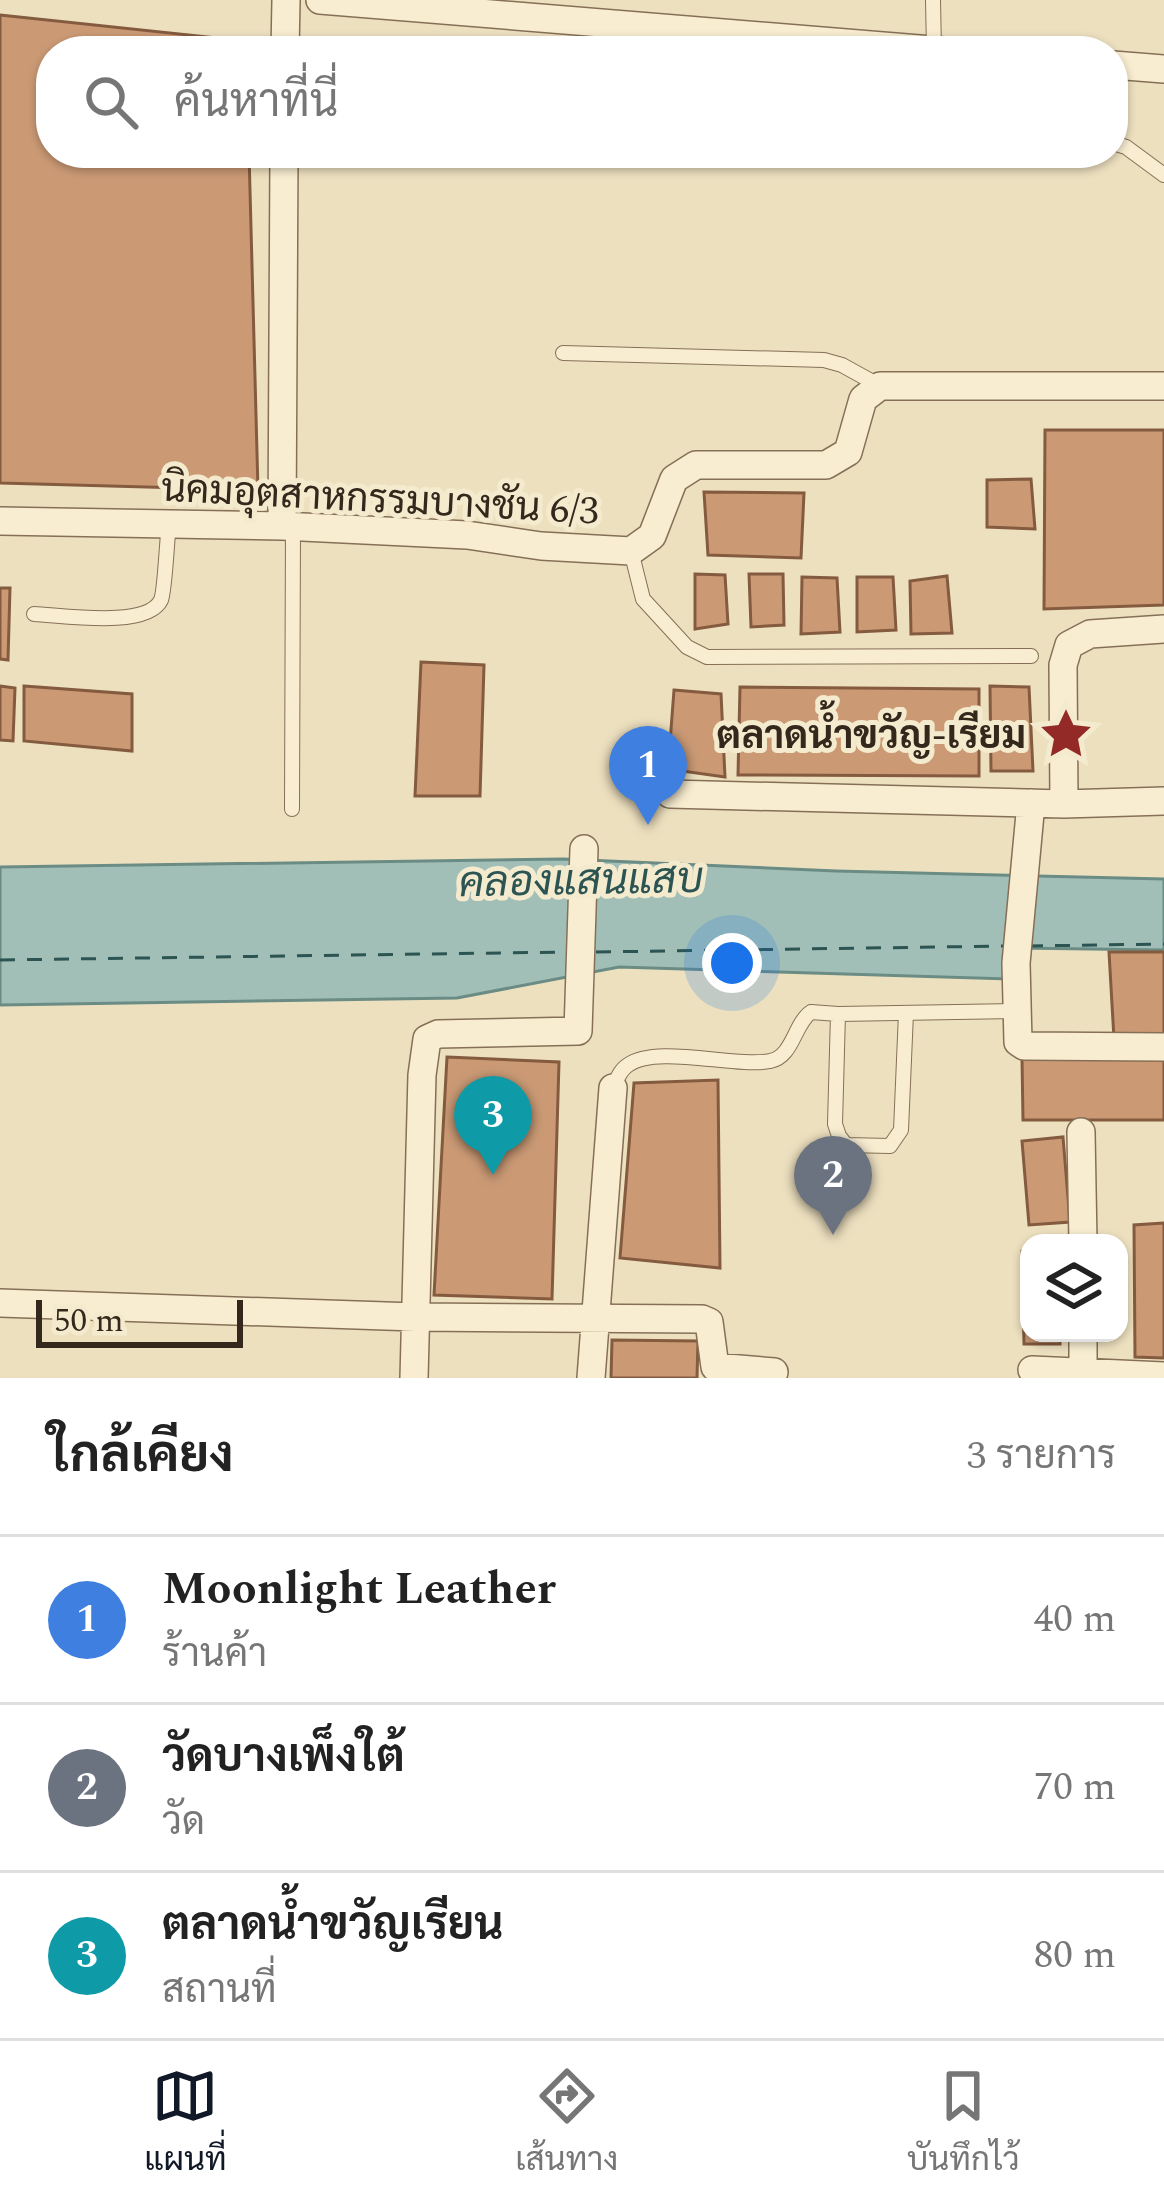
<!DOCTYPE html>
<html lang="th">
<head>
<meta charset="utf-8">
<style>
  :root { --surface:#fff; --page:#f2f2f2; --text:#222; --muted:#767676; --line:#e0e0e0; --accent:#111827 }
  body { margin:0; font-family:Spectral,Sarabun,serif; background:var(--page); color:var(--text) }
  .controls { position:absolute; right:36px; bottom:36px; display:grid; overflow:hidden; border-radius:24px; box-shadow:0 3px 9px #0004 }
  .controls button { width:108px; height:108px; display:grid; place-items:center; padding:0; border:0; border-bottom:3px solid var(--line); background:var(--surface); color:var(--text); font:60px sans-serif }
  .scale { position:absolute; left:36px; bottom:30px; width:207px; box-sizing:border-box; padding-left:12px; border:6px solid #34281c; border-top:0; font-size:33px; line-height:42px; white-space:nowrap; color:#34281c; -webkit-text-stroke:9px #f4eace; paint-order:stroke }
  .you { position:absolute; left:732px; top:963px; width:42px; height:42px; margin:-30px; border:9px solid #fff; border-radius:50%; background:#1a73e8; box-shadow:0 0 0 18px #1a73e833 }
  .badge { display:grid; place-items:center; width:78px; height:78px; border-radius:50%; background:var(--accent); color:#fff; font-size:39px; font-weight:700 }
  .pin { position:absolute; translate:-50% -99px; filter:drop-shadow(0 3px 6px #0008) }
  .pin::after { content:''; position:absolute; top:63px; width:42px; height:36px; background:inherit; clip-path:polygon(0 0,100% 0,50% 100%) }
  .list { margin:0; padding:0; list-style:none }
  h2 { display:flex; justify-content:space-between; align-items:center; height:156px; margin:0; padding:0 48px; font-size:51px }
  h2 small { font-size:39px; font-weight:400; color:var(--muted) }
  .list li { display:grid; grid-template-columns:78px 1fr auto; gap:36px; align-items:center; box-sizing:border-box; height:168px; padding:0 48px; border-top:3px solid var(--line) }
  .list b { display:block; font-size:45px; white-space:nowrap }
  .list p { margin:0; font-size:39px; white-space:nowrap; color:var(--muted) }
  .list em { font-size:39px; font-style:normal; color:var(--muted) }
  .icon { flex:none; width:66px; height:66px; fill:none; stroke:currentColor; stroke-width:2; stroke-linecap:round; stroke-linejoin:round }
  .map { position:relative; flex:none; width:1164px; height:1378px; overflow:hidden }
  .search { position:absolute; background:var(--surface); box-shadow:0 3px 9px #0004; left:36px; right:36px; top:36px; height:132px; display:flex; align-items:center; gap:30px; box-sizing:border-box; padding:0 42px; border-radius:48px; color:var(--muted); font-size:45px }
  .sheet { height:660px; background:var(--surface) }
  nav { display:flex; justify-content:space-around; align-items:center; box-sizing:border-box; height:168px; border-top:3px solid var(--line); background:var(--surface); font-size:33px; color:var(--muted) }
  nav a { display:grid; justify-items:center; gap:6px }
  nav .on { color:var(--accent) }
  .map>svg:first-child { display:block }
  .water { fill:#a2bfb7; stroke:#6a8c84; stroke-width:3 }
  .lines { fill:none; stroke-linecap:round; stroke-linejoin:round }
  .ferry { stroke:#2b5452; stroke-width:3; stroke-dasharray:15 12; stroke-linecap:butt }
  .building { fill:#cb9a75; stroke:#845b3e; stroke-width:3 }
  .service-casing { stroke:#857057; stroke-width:16 }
  .minor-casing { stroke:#857057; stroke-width:30 }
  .service { stroke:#f8edd1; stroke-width:14 }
  .minor { stroke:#f8edd1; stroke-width:27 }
  .labels { text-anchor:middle; stroke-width:10; stroke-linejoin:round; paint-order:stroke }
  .street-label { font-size:39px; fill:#34281c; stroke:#f4eace }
  .poi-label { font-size:39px; font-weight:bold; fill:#34281c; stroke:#f4eace; text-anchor:end }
  .water-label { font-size:42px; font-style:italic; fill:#2b5452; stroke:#f4eace }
</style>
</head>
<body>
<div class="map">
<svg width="1164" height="1378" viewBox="0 0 1164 1378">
  <rect width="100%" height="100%" fill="#ede0bf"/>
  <path class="water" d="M 563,859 L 836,871 L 1164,879 L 1164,950 L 1011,948 L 1009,979 L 619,967 L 457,998 L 0,1005 L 0,867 Z"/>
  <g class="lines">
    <path class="ferry" d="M 1028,946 L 1164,944
      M 596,952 L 1006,946
      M 0,960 L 568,952"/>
  </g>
  <path class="building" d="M 0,15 L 246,41 L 246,51 L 51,51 L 51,153 L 249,153 L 258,490 L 0,483 Z
    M 1045,430 L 1164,430 L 1164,605 L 1044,609 Z
    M 1031,479 L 1035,529 L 987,527 L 987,480 Z
    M 704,492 L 804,493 L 801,558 L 708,555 Z
    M 695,574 L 725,575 L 728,624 L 695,629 Z
    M 749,574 L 783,574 L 784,625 L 751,627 Z
    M 947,576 L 952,633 L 911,634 L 910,581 Z
    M 802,577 L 837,578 L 840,632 L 801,634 Z
    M 857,577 L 893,577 L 896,630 L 857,632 Z
    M 0,588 L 10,588 L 8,660 L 0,659 Z
    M 421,662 L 484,665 L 480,796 L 415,796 Z
    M 0,686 L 15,688 L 13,741 L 0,740 Z
    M 24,686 L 132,694 L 132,751 L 24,741 Z
    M 990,686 L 1029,687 L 1033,771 L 991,771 Z
    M 740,687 L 979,689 L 979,776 L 738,775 Z
    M 674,690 L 721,694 L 725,777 L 668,769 Z
    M 1109,952 L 1164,952 L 1164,1036 L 1114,1039 Z
    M 447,1057 L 559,1062 L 552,1299 L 434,1295 Z
    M 1164,1057 L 1164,1120 L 1023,1120 L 1022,1058 Z
    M 718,1080 L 720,1268 L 620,1258 L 634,1083 Z
    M 1063,1137 L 1070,1222 L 1029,1225 L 1022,1141 Z
    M 1164,1223 L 1164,1358 L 1135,1357 L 1134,1225 Z
    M 1029,1250 L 1029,1333 L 1060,1333 L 1060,1344 L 1024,1344 L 1022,1251 Z
    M 612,1340 L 698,1341 L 697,1378 L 611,1378 Z"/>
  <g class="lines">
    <g class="service-casing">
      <path id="service" d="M 933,0 L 934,50
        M 1113,143 L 1126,147 L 1164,175
        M 563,353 L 824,360 L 842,365 L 880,386
        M 631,551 L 643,599 L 687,647 L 707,657 L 1031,656
        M 34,614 C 62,615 147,629 161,600 C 165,591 167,537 169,524
        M 292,809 L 293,527
        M 838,1014 L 835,1124 L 839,1136 L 846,1145 L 890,1146 L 901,1130 L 906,1013
        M 613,1088 C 617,1079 620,1070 628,1065 C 657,1044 735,1068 770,1061 C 793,1057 794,1024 811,1012 L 838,1014 L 1016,1011"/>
    </g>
    <g class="minor-casing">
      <path id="minor" d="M 320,0 L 944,51
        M 285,51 L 286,0
        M 1113,65 L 1164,69
        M 0,521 L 282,526 L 467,535 L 541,546 L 631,551 L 652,536 L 674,479 L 696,465 L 826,465 L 848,452 L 863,399 L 880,386 L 1164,386
        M 282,526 L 284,153
        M 670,794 L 1064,804 L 1164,801
        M 1031,803 L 1016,963 L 1018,1042 L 1024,1046 L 1164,1047
        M 1064,804 L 1063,665 L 1069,645 L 1090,634 L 1164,629
        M 1081,1132 L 1083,1243
        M 0,1303 L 415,1317 L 702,1319 L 709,1322 L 715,1367 L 774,1372
        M 1032,1370 L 1164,1376
        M 1083,1373 L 1083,1333
        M 414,1378 L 422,1075 L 427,1039 L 438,1034 L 578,1031 L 584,849
        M 591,1378 L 613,1088"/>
    </g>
    <use href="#service" class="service"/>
    <use href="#minor" class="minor"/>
  </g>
  <defs>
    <g id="sight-bare" transform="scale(4.14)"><path d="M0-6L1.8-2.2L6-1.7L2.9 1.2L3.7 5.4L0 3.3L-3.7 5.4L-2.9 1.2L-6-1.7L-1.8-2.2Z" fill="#932a28" stroke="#f4eace" stroke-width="2.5" paint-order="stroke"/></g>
  </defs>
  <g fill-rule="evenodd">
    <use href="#sight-bare" x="1066" y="734"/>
  </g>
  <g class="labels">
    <g class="street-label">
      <text transform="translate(380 498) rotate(3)" y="14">นิคมอุตสาหกรรมบางชัน 6/3</text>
    </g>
    <g class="poi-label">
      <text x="1026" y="748">ตลาดน้ำขวัญ-เรียม</text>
    </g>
    <g class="water-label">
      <text transform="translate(581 879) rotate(-1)" y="15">คลองแสนแสบ</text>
    </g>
  </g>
</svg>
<div class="controls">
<button><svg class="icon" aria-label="layers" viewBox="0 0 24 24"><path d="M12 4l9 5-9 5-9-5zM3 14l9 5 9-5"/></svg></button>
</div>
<div class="scale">50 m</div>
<div class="you"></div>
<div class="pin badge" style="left:648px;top:825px;background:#3f7fe0">1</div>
<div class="pin badge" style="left:833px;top:1235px;background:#6b7280">2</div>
<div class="pin badge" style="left:493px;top:1175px;background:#0f9aa8">3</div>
<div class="search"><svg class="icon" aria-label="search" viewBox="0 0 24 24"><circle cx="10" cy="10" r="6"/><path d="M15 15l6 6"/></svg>ค้นหาที่นี่</div>
</div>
<section class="sheet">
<h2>ใกล้เคียง<small>3 รายการ</small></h2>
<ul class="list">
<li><span class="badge" style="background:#3f7fe0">1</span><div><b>Moonlight Leather</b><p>ร้านค้า</p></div><em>40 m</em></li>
<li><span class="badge" style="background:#6b7280">2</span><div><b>วัดบางเพ็งใต้</b><p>วัด</p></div><em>70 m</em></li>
<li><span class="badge" style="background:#0f9aa8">3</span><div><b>ตลาดน้ำขวัญเรียน</b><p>สถานที่</p></div><em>80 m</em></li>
</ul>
</section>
<nav>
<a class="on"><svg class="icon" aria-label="map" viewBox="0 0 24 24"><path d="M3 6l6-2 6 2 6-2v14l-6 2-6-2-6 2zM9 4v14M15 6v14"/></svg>แผนที่</a>
<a><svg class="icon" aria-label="directions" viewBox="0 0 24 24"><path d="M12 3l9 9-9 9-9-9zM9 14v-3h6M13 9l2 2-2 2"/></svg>เส้นทาง</a>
<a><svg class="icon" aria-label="saved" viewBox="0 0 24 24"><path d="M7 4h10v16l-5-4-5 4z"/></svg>บันทึกไว้</a>
</nav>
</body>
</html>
